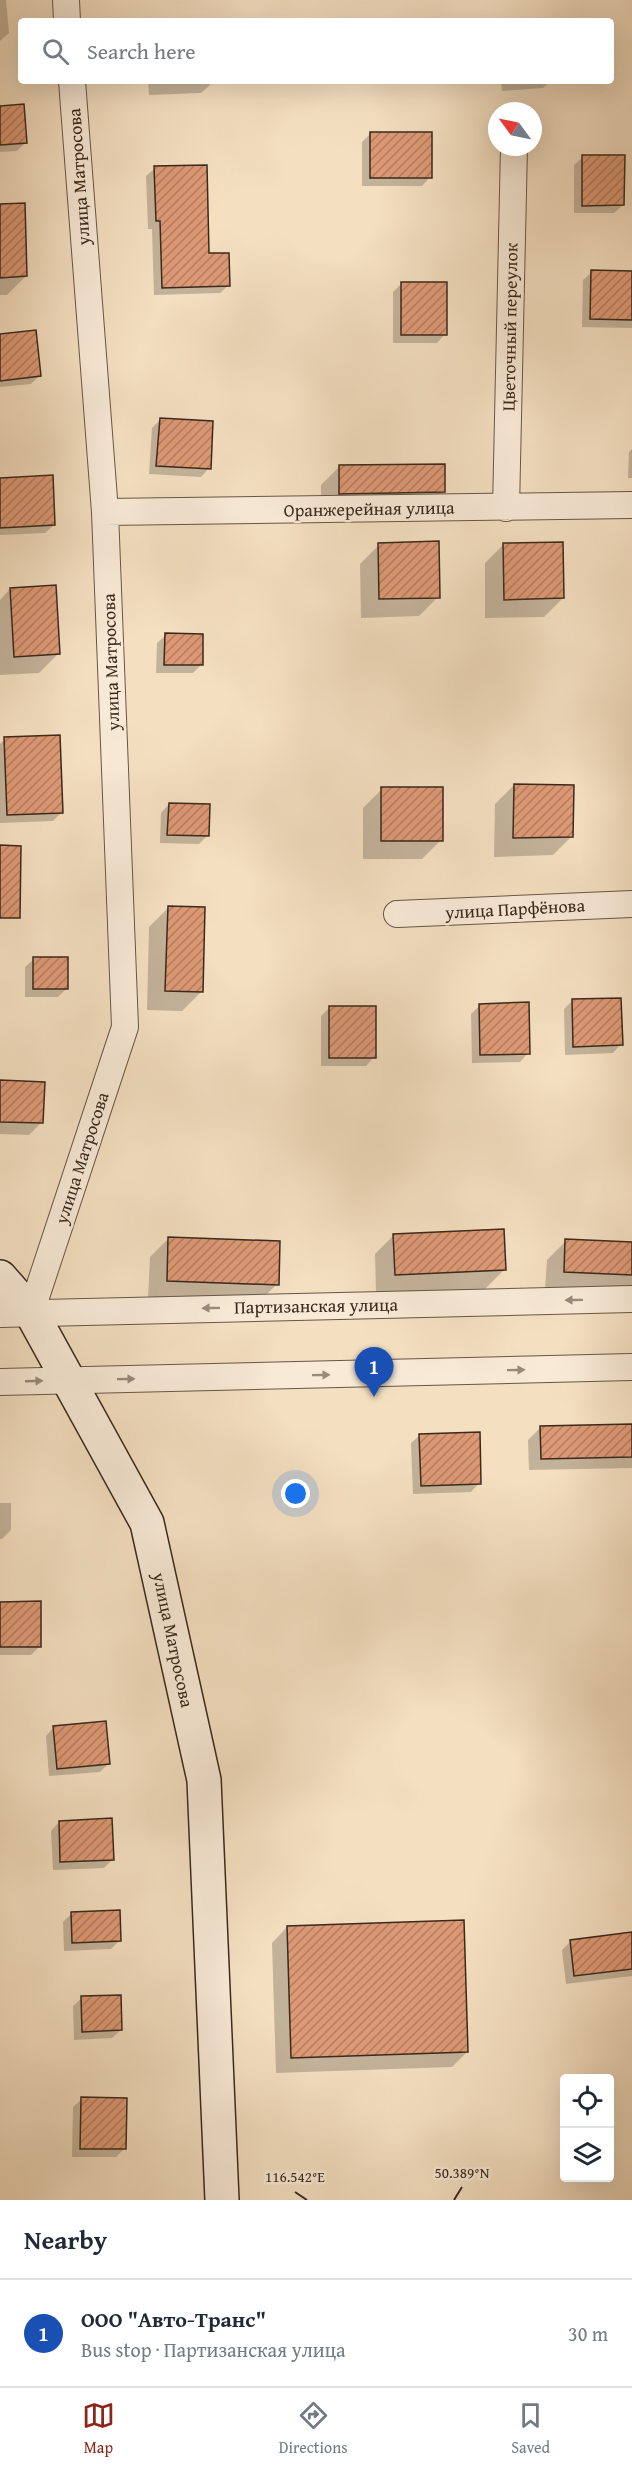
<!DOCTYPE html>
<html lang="en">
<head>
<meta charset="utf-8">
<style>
  :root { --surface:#fff; --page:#f2f2f3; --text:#1f2937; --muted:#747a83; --line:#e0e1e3; --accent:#8f2418 }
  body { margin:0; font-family:"Gentium Book Plus",serif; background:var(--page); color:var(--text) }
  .controls { position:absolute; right:18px; bottom:18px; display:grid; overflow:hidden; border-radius:6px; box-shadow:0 6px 24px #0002 }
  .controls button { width:54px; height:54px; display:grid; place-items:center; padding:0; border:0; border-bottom:2px solid var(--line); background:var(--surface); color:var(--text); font:30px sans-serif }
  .compass { position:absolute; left:488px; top:102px; width:54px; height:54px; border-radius:50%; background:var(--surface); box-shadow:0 6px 24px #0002; rotate:303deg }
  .you { position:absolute; left:296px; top:1494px; width:21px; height:21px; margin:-15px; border:4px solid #fff; border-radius:50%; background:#1a73e8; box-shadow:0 0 0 9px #1a73e833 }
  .badge { display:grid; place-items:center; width:39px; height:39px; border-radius:50%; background:var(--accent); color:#fff; font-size:20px; font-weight:700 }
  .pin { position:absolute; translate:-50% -50px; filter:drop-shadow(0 2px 3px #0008) }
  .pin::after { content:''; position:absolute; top:32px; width:21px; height:18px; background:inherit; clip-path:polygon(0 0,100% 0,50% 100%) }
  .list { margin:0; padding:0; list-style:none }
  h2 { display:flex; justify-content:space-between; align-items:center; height:78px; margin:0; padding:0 24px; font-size:26px }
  h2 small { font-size:20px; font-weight:400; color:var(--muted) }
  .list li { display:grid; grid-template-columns:39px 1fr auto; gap:18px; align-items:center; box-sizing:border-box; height:108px; padding:0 24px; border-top:2px solid var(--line) }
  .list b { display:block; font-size:22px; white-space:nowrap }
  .list p { margin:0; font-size:20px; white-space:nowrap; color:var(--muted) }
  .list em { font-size:20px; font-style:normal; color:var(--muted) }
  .icon { flex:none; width:33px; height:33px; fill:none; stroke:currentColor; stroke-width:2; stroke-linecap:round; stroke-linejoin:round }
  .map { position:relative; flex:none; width:632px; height:2200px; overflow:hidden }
  .search { position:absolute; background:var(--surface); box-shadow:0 6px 24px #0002; left:18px; right:18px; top:18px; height:66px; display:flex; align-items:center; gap:15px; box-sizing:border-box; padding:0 21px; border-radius:6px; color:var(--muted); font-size:22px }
  .sheet { height:186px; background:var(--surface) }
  nav { display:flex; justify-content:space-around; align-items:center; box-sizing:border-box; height:84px; border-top:2px solid var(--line); background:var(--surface); font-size:16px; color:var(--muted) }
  nav a { display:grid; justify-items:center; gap:3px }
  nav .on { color:var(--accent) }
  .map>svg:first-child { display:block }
  .shadow { fill:#0003 }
  .building { fill:url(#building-hatch); stroke:#3a291d; stroke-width:1.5 }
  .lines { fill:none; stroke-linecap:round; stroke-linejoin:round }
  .minor-casing { stroke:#685646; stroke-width:28 }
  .secondary-casing { stroke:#3a291d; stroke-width:36 }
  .minor { stroke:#f8ead7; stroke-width:26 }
  .secondary { stroke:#f8ead7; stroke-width:33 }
  .oneway { fill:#998a7a }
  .ticks { fill:none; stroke:#3a291d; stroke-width:2 }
  .labels { text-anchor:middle; stroke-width:5; stroke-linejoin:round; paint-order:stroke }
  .street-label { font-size:18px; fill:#3a291d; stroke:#f8ead7 }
  .ticks-label { font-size:15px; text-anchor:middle; fill:#3a291d; stroke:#f8ead7; stroke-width:5; stroke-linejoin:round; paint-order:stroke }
</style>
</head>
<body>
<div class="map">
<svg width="632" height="2200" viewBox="0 0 632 2200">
  <defs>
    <pattern id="building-hatch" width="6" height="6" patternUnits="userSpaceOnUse" patternTransform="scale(1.5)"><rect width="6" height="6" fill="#dd9975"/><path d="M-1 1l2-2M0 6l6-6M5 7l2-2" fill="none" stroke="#b47d5f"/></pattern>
  </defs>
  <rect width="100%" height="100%" fill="#f4dfc1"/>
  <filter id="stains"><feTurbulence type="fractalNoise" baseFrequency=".00333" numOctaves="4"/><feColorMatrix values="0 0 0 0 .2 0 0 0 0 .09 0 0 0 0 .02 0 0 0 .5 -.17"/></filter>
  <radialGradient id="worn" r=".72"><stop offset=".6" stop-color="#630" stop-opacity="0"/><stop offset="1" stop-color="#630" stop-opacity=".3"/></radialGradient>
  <path class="shadow" d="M 0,0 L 6,0 L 9,33 L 0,41 Z
    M 148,81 L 209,81 L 210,85 L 201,93 L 149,95 Z
    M 501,81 L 550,81 L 543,88 L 502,91 Z
    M 0,108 L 25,143 L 17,151 L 0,152 Z
    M 371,133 L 430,177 L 422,186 L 362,186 L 362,142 Z
    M 583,157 L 623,205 L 614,213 L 574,213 L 574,165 Z
    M 155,168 L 229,285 L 220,293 L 154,295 L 152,229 L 148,229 L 146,176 Z
    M 0,206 L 26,276 L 7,295 L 0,295 Z
    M 592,272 L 632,273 L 632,328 L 582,327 L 583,280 Z
    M 402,283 L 445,334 L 437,343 L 393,343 L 393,292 Z
    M 0,335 L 39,376 L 31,384 L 0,387 Z
    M 160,420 L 209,468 L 201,477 L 149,474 L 152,428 Z
    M 632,449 L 632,478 L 628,478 L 629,452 Z
    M 340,466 L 444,492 L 424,511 L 321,512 L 321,485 Z
    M 0,479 L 54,525 L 45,533 L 0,535 Z
    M 504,544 L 563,598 L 544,617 L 485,618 L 485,563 Z
    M 379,545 L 438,597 L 419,616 L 361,618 L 360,564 Z
    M 10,589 L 58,654 L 39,673 L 0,675 L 0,600 Z
    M 166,635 L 201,665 L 193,673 L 156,673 L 157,643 Z
    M 5,739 L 61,813 L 53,821 L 0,823 L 0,744 Z
    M 514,785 L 572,836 L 553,855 L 494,857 L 495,804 Z
    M 382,789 L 441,840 L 422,859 L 363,859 L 363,808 Z
    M 169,804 L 208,835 L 199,844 L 160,843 L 161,813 Z
    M 168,908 L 201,992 L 182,1011 L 147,1010 L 149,927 Z
    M 34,959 L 66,989 L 58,997 L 25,997 L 25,967 Z
    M 572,1001 L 621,1044 L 613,1053 L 565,1055 L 564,1009 Z
    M 480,1005 L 528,1053 L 520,1062 L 472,1063 L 471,1014 Z
    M 329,1008 L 374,1057 L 366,1066 L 321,1066 L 321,1016 Z
    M 0,1082 L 41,1123 L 29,1135 L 0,1134 Z
    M 394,1235 L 504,1270 L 485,1289 L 376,1293 L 375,1254 Z
    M 169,1238 L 277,1284 L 258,1303 L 148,1299 L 150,1257 Z
    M 566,1241 L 632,1244 L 632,1288 L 545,1290 L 547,1260 Z
    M 632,1426 L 632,1468 L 529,1470 L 528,1440 L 541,1427 Z
    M 420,1435 L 479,1483 L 471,1492 L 413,1494 L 411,1443 Z
    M 0,1503 L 11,1503 L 11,1530 L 2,1539 L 0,1539 Z
    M 0,1604 L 40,1646 L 31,1655 L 0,1655 Z
    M 54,1727 L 108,1764 L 100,1772 L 49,1776 L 46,1736 Z
    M 59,1822 L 112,1860 L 104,1868 L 53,1870 L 51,1831 Z
    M 71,1914 L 120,1940 L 111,1949 L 64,1951 L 63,1922 Z
    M 287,1927 L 467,2052 L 452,2067 L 276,2073 L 272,1943 Z
    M 632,1934 L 632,1976 L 566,1984 L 562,1950 L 571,1941 Z
    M 82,1998 L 121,2030 L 112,2038 L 74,2040 L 73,2006 Z
    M 82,2099 L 124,2149 L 116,2157 L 72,2157 L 73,2107 Z"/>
  <path class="building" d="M 24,104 L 27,143 L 0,145 L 0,106 Z
    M 370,132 L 432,132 L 432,178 L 370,178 Z
    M 582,155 L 625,155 L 624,205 L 582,206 Z
    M 207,165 L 209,253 L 229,253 L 230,286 L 162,288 L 160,221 L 156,221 L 154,166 Z
    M 25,203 L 27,276 L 0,278 L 0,204 Z
    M 591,270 L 632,271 L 632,320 L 590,319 Z
    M 401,282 L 447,282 L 447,335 L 401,335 Z
    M 36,330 L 41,376 L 0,381 L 0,334 Z
    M 160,418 L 213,421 L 211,469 L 156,466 Z
    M 445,464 L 445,492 L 339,494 L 339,465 Z
    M 53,475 L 55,525 L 0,528 L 0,478 Z
    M 439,541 L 440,598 L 379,599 L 378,543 Z
    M 563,542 L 564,598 L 504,600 L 503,543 Z
    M 56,585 L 60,654 L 14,657 L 10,588 Z
    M 165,633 L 203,634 L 203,665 L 164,665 Z
    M 60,735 L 63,813 L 7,815 L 4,737 Z
    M 514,784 L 574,785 L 573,837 L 513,838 Z
    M 381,787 L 443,787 L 443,841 L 381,841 Z
    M 169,803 L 210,804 L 209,836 L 167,835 Z
    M 0,845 L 21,846 L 20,918 L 0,918 Z
    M 168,906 L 205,907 L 203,992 L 165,991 Z
    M 33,957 L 68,957 L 68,989 L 33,989 Z
    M 621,998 L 623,1045 L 573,1047 L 572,999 Z
    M 529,1002 L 530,1054 L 480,1055 L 479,1004 Z
    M 329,1006 L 376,1006 L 376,1058 L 329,1058 Z
    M 0,1080 L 45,1082 L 43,1123 L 0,1122 Z
    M 504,1229 L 506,1270 L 395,1275 L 393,1234 Z
    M 168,1237 L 280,1241 L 279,1285 L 167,1281 Z
    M 565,1239 L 632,1242 L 632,1275 L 564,1272 Z
    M 632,1424 L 632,1457 L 541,1459 L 540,1426 Z
    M 480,1432 L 481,1484 L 421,1486 L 419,1434 Z
    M 41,1601 L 41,1647 L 0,1647 L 0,1602 Z
    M 106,1721 L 110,1764 L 57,1769 L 53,1726 Z
    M 112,1818 L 114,1860 L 60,1862 L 59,1821 Z
    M 120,1910 L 121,1941 L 72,1943 L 71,1912 Z
    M 464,1920 L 468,2052 L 291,2058 L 287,1926 Z
    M 632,1932 L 632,1969 L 574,1976 L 570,1940 Z
    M 121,1995 L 122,2030 L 82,2032 L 81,1996 Z
    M 81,2097 L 127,2098 L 126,2149 L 80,2149 Z"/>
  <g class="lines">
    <g class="minor-casing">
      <path id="minor" d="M 66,0 L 67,21
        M 506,508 L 514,147
        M 105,512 L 632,505
        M 397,914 L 632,904
        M 31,1312 L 125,1027 L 105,512 L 72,81
        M 0,1314 L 632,1299
        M 0,1382 L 632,1367"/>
    </g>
    <g class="secondary-casing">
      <path id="secondary" d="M 0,1277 L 31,1312 L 147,1523 L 204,1780 L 222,2200"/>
    </g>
    <use href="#minor" class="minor"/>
    <use href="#secondary" class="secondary"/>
  </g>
  <defs><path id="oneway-solid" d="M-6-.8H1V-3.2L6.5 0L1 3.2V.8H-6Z" transform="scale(1.5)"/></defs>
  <g class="oneway">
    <use href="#oneway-solid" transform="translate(574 1300) rotate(179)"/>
    <use href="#oneway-solid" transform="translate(211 1308) rotate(179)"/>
    <use href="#oneway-solid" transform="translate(516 1370) rotate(-1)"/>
    <use href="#oneway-solid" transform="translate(321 1375) rotate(-1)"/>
    <use href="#oneway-solid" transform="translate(126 1379) rotate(-1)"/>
    <use href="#oneway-solid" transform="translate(34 1381) rotate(-2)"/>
  </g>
  <path class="ticks" d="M 295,2192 L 307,2200M 454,2200 L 462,2187"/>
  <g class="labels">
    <g class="street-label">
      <text transform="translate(79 177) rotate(-94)" y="6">улица Матросова</text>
      <text transform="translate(510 327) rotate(-89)" y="6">Цветочный переулок</text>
      <text transform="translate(369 509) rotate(-1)" y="6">Оранжерейная улица</text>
      <text transform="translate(111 662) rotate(-92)" y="6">улица Матросова</text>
      <text transform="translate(515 909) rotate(-3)" y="6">улица Парфёнова</text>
      <text transform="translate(82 1158) rotate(-72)" y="6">улица Матросова</text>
      <text transform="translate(316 1306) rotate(-1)" y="6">Партизанская улица</text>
      <text transform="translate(173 1640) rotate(78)" y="6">улица Матросова</text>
    </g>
  </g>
  <g class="ticks-label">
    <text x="462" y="2178">50.389°N</text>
    <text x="295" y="2182">116.542°E</text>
  </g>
  <rect width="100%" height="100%" filter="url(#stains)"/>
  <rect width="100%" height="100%" fill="url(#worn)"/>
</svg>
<div class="controls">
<button><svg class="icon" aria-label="locate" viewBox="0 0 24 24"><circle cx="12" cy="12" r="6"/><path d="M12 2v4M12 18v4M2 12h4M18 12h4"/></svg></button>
<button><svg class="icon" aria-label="layers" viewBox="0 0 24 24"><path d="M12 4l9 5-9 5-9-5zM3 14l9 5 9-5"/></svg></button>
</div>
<svg class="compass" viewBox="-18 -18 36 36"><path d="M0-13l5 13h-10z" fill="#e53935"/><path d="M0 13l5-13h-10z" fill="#747a83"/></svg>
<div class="you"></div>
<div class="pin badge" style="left:374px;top:1397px;background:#1a4fb4">1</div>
<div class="search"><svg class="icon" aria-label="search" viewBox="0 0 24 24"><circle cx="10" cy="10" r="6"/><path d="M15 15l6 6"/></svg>Search here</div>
</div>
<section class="sheet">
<h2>Nearby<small></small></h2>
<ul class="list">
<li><span class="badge" style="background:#1a4fb4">1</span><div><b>ООО &quot;Авто-Транс&quot;</b><p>Bus stop · Партизанская улица</p></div><em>30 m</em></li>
</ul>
</section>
<nav>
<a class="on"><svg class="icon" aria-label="map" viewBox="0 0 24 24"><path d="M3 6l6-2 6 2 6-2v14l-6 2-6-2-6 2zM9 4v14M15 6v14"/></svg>Map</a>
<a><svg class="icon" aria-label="directions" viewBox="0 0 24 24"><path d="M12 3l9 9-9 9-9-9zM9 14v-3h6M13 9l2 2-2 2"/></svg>Directions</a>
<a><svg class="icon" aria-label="saved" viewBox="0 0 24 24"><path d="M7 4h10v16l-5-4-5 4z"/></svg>Saved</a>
</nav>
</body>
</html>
